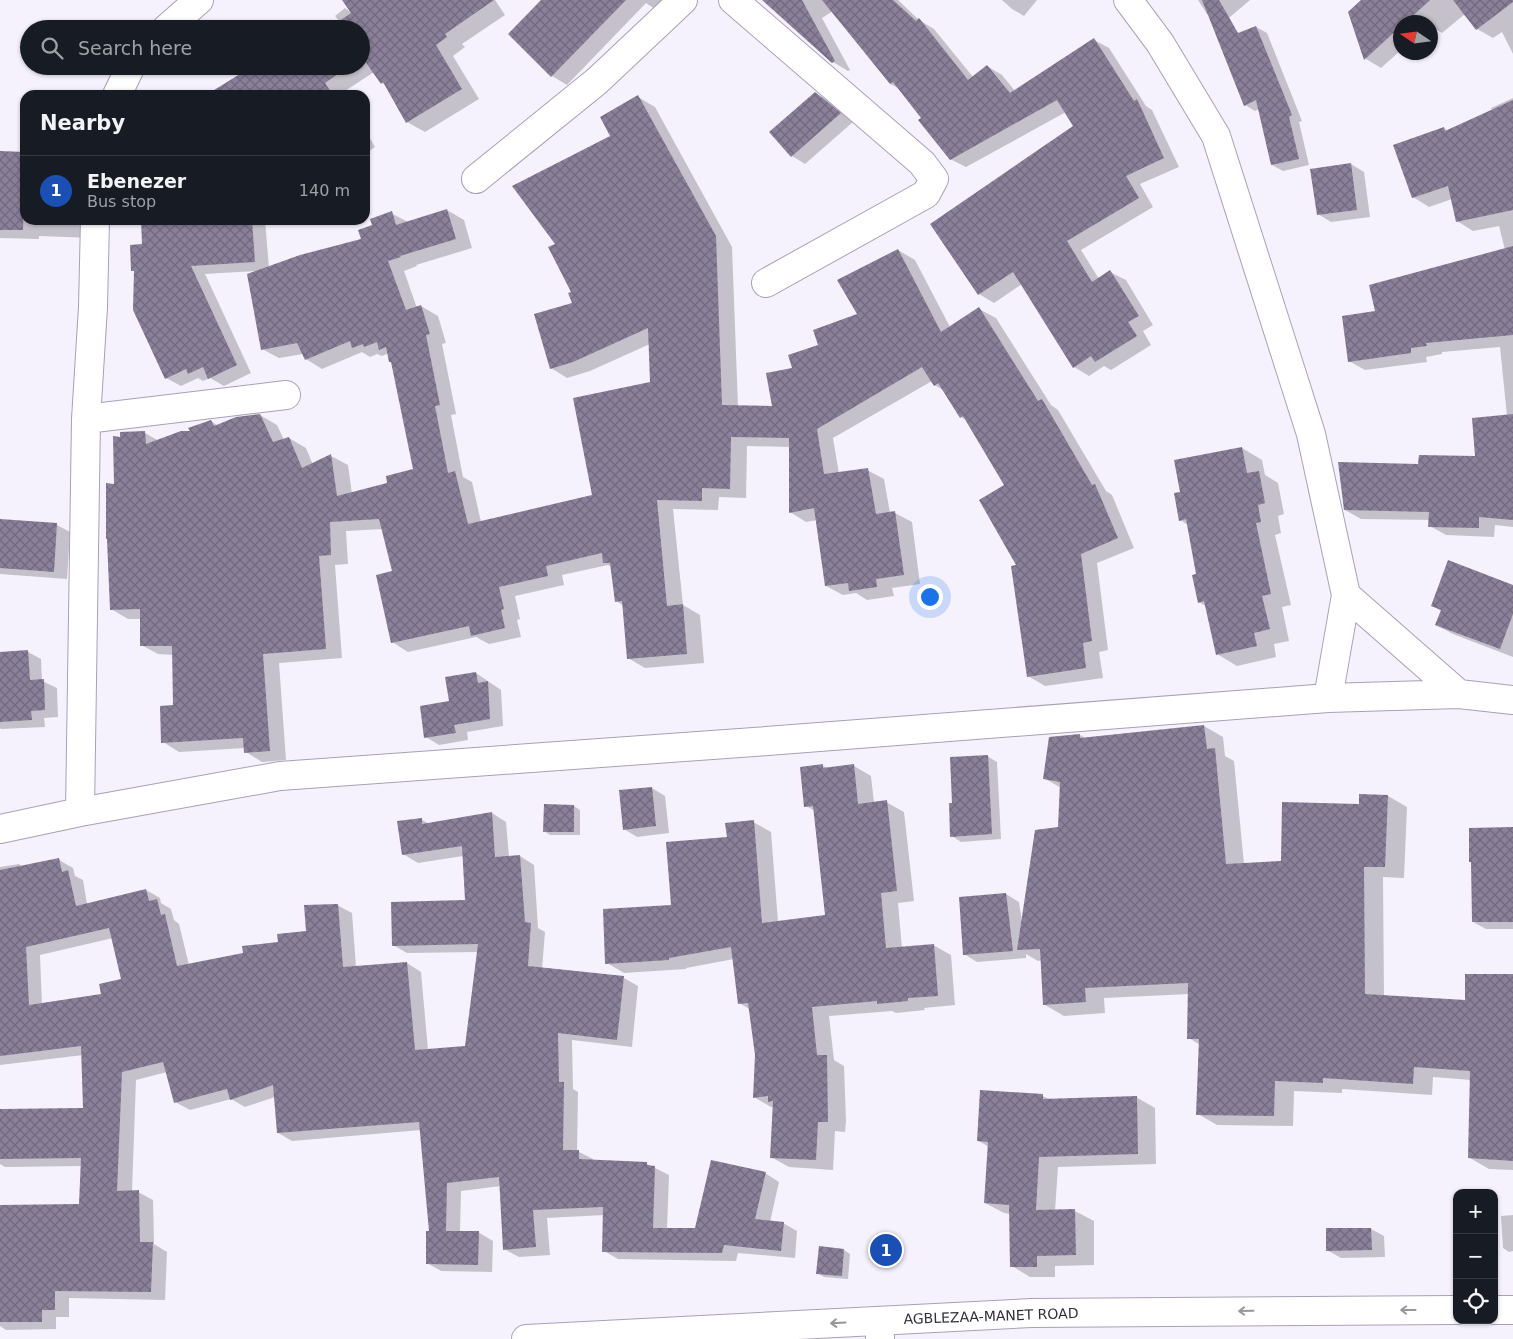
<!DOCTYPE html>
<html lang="en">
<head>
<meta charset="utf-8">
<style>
  :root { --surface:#171b24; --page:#242831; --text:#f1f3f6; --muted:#9ea1a6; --line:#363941; --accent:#617626 }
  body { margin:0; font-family:"DejaVu Sans",sans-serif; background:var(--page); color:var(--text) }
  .controls { position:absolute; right:15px; bottom:15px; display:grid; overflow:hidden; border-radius:10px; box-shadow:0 1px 4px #0004 }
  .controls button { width:45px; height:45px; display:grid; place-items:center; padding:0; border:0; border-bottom:1px solid var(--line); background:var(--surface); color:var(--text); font:25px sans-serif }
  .compass { position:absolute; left:1393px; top:15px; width:45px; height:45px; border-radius:50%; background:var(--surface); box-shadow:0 1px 4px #0004; rotate:283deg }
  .you { position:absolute; left:929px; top:596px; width:18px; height:18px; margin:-12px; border:4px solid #fff; border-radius:50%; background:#1a73e8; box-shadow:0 0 0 8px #1a73e833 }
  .badge { display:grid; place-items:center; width:32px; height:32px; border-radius:50%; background:var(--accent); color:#fff; font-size:16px; font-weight:700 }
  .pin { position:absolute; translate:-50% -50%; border:2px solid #fff; box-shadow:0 1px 5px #0006 }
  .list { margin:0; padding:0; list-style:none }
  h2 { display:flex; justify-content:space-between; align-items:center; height:65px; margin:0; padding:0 20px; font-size:21px }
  h2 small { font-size:16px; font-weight:400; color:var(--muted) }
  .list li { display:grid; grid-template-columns:32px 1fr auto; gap:15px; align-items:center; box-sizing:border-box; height:70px; padding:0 20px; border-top:1px solid var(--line) }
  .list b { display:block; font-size:19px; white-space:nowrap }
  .list p { margin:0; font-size:16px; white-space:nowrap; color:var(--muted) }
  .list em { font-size:16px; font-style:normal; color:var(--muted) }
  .icon { flex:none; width:28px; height:28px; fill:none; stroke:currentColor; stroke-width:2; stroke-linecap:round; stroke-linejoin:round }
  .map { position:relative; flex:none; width:1513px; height:1339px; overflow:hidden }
  .search { position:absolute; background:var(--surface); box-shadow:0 1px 4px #0004; left:20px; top:20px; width:350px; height:55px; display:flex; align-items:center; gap:12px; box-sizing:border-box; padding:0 18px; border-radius:28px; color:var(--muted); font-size:19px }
  .panel { position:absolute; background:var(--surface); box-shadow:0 1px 4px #0004; left:20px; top:90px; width:350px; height:135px; border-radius:15px }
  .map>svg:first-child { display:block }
  .shadow { fill:#0003; fill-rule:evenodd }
  .building { fill:url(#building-cross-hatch); fill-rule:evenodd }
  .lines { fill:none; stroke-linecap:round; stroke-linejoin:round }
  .minor-casing { stroke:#a99fb9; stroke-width:30 }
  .major-casing { stroke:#a99fb9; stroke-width:30 }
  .minor { stroke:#fff; stroke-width:28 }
  .major { stroke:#fff; stroke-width:28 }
  .oneway { stroke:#98969c }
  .labels { text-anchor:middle; stroke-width:5; stroke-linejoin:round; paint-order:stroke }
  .street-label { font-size:14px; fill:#322e38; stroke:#fff }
</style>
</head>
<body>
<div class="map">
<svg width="1513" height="1339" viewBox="0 0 1513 1339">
  <defs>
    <pattern id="building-cross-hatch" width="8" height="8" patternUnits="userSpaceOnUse" patternTransform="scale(1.25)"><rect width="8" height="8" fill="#8a8099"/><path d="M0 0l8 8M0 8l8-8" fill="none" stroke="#71697e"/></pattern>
  </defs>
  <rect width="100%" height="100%" fill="#f6f2fd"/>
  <path class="shadow" d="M 344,0 L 495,0 L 505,15 L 462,44 L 465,47 L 453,56 L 479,99 L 425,132 L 407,122 L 386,85 L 382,83 L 374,72 L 342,93 L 343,95 L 232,95 L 256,66 L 361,66 L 361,29 L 340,22 L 335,16 L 345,8 L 352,13 Z
    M 542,0 L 680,0 L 667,17 L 646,3 L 567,85 L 552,76 Z
    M 764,0 L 898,0 L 919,20 L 934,29 L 973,77 L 987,66 L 1002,75 L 1015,91 L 1094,40 L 1109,48 L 1146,106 L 1152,110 L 1179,167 L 1140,184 L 1153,207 L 1081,250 L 1099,279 L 1110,272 L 1126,280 L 1153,325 L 1143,331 L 1151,345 L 1111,370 L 1104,366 L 1089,376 L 1074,367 L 1022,284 L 994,303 L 979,294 L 1075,126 L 1066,112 L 966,167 L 950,159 L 923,118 L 900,89 L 890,84 L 833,11 L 822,18 L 850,70 L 848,71 L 833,62 Z
    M 1002,0 L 1037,0 L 1024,16 L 1012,9 Z
    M 1198,0 L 1250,0 L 1223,23 L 1207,14 Z
    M 1363,0 L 1513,0 L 1513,54 L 1502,32 L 1493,38 L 1477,29 L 1465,14 L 1442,33 L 1430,26 L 1430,22 L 1400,22 L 1400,51 L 1381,68 L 1366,59 L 1350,12 Z
    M 1256,27 L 1267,33 L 1302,121 L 1299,122 L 1309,165 L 1283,171 L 1272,165 L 1259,109 L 1255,111 L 1245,105 Z
    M 815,93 L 829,101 L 853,122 L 805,164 L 792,156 Z
    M 638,97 L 655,107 L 732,247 L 738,406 L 774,407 L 794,369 L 859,314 L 898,250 L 915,260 L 950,327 L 979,309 L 996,318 L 1051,405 L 1058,410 L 1106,491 L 1112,495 L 1134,548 L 1097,563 L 1108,650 L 1099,652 L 1103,678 L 1045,686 L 1028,676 L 1018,566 L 1006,486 L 966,420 L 961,417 L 945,391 L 934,385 L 932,381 L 833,438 L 839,474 L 867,470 L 884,479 L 890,513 L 895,513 L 912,522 L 920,584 L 892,588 L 894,596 L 867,600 L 856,593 L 843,595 L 826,586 L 817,520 L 806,522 L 790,512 L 790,447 L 747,446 L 746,498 L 719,497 L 718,510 L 673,509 L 683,605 L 700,615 L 704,663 L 645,668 L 628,658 L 624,606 L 616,601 L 612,567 L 608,565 L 562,575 L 564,585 L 515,596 L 520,619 L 517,620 L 521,637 L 489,644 L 476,637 L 408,652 L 392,642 L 393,572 L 383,529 L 346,531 L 348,564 L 335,565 L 342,658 L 279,663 L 286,760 L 262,762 L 246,752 L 245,748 L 179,752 L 163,742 L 174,707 L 174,655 L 158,654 L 141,645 L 141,619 L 128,619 L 111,609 L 115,485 L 122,438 L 145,433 L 159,441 L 192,432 L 211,421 L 218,426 L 260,415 L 277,425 L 284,440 L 289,438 L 306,448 L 313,465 L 331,456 L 348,465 L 352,494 L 389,484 L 415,470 L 393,363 L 390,362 L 389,353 L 382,356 L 377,354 L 370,357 L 362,352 L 322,369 L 306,359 L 303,354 L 279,358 L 262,349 L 258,271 L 205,274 L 251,373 L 224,386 L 210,378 L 203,381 L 198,378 L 181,386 L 166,378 L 135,272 L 132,270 L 143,246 L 142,220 L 265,220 L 269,268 L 362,239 L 373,226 L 391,213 L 408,222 L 447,210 L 464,220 L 472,248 L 416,265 L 417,266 L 404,271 L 417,308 L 421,306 L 438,316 L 446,343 L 442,344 L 456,414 L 451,415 L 463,477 L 472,482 L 481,522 L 593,496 L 651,383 L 650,344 L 590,371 L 567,378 L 551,368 L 574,304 L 572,293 L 557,244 L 612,136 Z
    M 1513,98 L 1513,527 L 1495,525 L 1494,537 L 1446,535 L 1430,526 L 1430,520 L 1361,519 L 1345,510 L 1420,465 L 1477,457 L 1507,416 L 1500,347 L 1442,352 L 1442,354 L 1426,357 L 1427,362 L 1365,370 L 1349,361 L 1377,312 L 1505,250 L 1499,226 L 1473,231 L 1457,221 L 1452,199 L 1429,207 L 1413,197 L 1444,128 L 1448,131 L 1492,111 L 1491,108 Z
    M 365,130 L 375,147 L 365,154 Z
    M 0,153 L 25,153 L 25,220 L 93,220 L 92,238 L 39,236 L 39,239 L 0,238 Z
    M 1351,164 L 1364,172 L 1370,217 L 1331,222 L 1318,214 Z
    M 1242,448 L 1262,460 L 1265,475 L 1278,483 L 1284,514 L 1278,516 L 1281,533 L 1275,535 L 1291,605 L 1282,607 L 1289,641 L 1274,644 L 1276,657 L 1237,666 L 1217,654 L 1207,607 L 1199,602 L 1197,575 L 1188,525 L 1180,520 L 1181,493 Z
    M 0,521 L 57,525 L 70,532 L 67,579 L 0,574 Z
    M 1513,586 L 1513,657 L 1453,634 L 1436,625 L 1442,611 L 1433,606 Z
    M 28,652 L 41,659 L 42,681 L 57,688 L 58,717 L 44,718 L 45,727 L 1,729 L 0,728 L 0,653 Z
    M 476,673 L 501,690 L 503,726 L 467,732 L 468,740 L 439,745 L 426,737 L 451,702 Z
    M 1204,726 L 1223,737 L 1225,756 L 1234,761 L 1244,864 L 1282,862 L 1360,805 L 1388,796 L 1407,807 L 1404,878 L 1383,877 L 1384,996 L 1466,1001 L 1513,976 L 1513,1170 L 1489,1169 L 1470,1158 L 1471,1080 L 1433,1077 L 1432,1095 L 1342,1089 L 1342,1093 L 1294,1091 L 1293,1126 L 1217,1125 L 1198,1114 L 1200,1045 L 1189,1038 L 1190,994 L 1104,998 L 1105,1013 L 1064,1016 L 1045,1005 L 1042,960 L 1038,961 L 1026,954 L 1026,958 L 977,962 L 964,954 L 960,898 L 1006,894 L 1019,902 L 1022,922 L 1060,828 L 1061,788 L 1044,778 L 1080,735 L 1087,739 Z
    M 987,756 L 997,762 L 1001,839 L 961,842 L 952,836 L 953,804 Z
    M 823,766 L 828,768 L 854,766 L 871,776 L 874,803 L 886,802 L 904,812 L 914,901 L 898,903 L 902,948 L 933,945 L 951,955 L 955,1005 L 924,1008 L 925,1010 L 896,1013 L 892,1011 L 829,1016 L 834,1060 L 844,1066 L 846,1121 L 845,1132 L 835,1131 L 833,1170 L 789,1167 L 771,1157 L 774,1107 L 771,1107 L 754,1097 L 757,1055 L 751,1010 L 739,1003 L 734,959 L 686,968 L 686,969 L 624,973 L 607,963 L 672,906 L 728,838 L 753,822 L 771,832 L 778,922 L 826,916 L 815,811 L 806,806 Z
    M 652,788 L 665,796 L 669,833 L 637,837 L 624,829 Z
    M 545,806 L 574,806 L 580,810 L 580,835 L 550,835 L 544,831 Z
    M 492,813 L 506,822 L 509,857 L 520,856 L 534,865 L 538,928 L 545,932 L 542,969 L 624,978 L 638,986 L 632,1047 L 572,1040 L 573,1089 L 578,1092 L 577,1151 L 593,1159 L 593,1161 L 647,1164 L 669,1175 L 667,1229 L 696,1230 L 765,1173 L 779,1182 L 770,1222 L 783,1223 L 797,1231 L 795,1258 L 738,1253 L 736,1261 L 618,1259 L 604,1251 L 604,1215 L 547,1218 L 550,1255 L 519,1257 L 504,1249 L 501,1186 L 461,1191 L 460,1232 L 478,1232 L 493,1241 L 492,1272 L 441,1271 L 427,1263 L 430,1232 L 421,1130 L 292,1141 L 278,1133 L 275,1097 L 245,1107 L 231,1099 L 190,1110 L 175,1102 L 167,1072 L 136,1080 L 132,1192 L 138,1192 L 153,1200 L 154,1244 L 167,1252 L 165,1300 L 69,1298 L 69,1317 L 56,1317 L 56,1329 L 6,1330 L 0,1326 L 0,1206 L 80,1205 L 82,1166 L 5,1167 L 0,1164 L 0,1110 L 85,1109 L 83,1055 L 0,1065 L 0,867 L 19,864 L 23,867 L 59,860 L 73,868 L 75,876 L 83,880 L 87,904 L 146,890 L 160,898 L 161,903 L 171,909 L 174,920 L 179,924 L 189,965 L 244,954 L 279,944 L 307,932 L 337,905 L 352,913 L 356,967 L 407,963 L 421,972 L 428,1050 L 467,1047 L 478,952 L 407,953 L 393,945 L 466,902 L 463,856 L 418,863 L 403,854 L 421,819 L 429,824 ZM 113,938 L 123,980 L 102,995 L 42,1005 L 40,955 Z
    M 1513,829 L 1513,929 L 1486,929 L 1473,922 Z
    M 982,1092 L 1043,1096 L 1051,1100 L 1136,1097 L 1155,1108 L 1156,1164 L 1058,1167 L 1055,1211 L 1075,1211 L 1094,1221 L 1094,1265 L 1055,1266 L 1055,1277 L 1030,1277 L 1012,1266 L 1010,1214 L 1004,1213 L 985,1203 L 989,1147 L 979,1141 Z
    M 1513,1215 L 1513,1251 L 1509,1252 L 1503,1248 L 1501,1216 Z
    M 1371,1229 L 1384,1236 L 1385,1257 L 1341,1258 L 1327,1250 Z
    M 844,1250 L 850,1254 L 848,1279 L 824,1277 L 818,1273 Z"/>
  <path class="building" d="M 342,0 L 494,0 L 445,34 L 447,37 L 436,45 L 462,89 L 406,123 L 383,82 L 381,84 L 362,57 L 361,58 L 361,29 L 328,29 L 351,13 Z
    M 541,0 L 626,0 L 551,77 L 508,34 Z
    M 762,0 L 802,0 L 835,61 L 832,63 Z
    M 822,0 L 893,0 L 916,21 L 919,18 L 968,80 L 987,65 L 1010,93 L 1094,38 L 1134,101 L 1137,99 L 1164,158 L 1126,176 L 1139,198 L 1067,241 L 1092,282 L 1110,270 L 1139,316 L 1128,322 L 1137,336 L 1095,362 L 1091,356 L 1073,368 L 1013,272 L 978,295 L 930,224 L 1073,126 L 1057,100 L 950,160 L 918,120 L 921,118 L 893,82 L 890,84 Z
    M 1202,0 L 1219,0 L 1238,33 L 1256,26 L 1292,115 L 1289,117 L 1299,159 L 1271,165 L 1256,100 L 1244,106 Z
    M 1361,0 L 1430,0 L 1406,22 L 1400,22 L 1400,27 L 1364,60 L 1348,12 Z
    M 1453,0 L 1513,0 L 1513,2 L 1476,30 Z
    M 253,66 L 349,66 L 325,83 L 333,95 L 206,95 Z
    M 815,92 L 841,113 L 791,157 L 769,132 Z
    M 638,95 L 716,236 L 722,405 L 772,406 L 766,373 L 792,368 L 788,355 L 818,345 L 813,330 L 857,314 L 837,280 L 898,249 L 941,332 L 979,307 L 1038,401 L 1042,399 L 1092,485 L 1095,484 L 1118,538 L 1081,554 L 1092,641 L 1083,643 L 1086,668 L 1027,677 L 1011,566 L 1016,565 L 979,500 L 1004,485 L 963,416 L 960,418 L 938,383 L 934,386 L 922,367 L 817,429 L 824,474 L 868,468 L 876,514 L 895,511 L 904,575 L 876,579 L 877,587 L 849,591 L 848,583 L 825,586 L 814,508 L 789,513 L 789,438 L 731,437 L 730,489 L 702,488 L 702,501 L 657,500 L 667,606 L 683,604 L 687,654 L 627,659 L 622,601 L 615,602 L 610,563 L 603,563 L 602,553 L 546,566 L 548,576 L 499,587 L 504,609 L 501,610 L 505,628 L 471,636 L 469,626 L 391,643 L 376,575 L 392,571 L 379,519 L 330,522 L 331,555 L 319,556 L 326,649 L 263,654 L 270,751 L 244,753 L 243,738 L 161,743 L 160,706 L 173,705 L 172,646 L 140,646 L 140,609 L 110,610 L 107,539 L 106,539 L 106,483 L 114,484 L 113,436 L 120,437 L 120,432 L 145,431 L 146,444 L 181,431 L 190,431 L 188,428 L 211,420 L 214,426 L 236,417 L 260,414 L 273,442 L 289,437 L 302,468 L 331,454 L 337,496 L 387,483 L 386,476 L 413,469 L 391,362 L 389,362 L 386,347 L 379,350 L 377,342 L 364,347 L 363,344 L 352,348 L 350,341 L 305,360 L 297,343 L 261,350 L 247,274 L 300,255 L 361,239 L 358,230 L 372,225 L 370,219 L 392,211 L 396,225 L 447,209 L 456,239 L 400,256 L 401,257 L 388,261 L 406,310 L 421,305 L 430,334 L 426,335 L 440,405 L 435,406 L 448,473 L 455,471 L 468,524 L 592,495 L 573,398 L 650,382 L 648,328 L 573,362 L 550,369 L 534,314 L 572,303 L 568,293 L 571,292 L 548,247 L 555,244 L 512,186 L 610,136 L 600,117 Z
    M 1513,100 L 1513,210 L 1456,222 L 1448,186 L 1412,198 L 1393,145 L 1444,127 L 1445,131 Z
    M 0,151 L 25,152 L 23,230 L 0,230 Z
    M 1351,163 L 1357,210 L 1317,215 L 1310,169 Z
    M 141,220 L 252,220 L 255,262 L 191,266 L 237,365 L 208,379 L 203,367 L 188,374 L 186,369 L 165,379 L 133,310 L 134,271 L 131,271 L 130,245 L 142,244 Z
    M 1513,246 L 1513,335 L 1426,343 L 1427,346 L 1411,348 L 1411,353 L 1348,362 L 1342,316 L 1375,311 L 1369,285 Z
    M 1513,414 L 1513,520 L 1479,517 L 1479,528 L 1428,527 L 1429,512 L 1344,510 L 1338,462 L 1418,464 L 1419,455 L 1475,456 L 1472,418 Z
    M 1242,447 L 1247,473 L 1259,471 L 1265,503 L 1258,505 L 1261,522 L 1256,523 L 1271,594 L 1262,596 L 1270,629 L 1254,633 L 1257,646 L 1216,655 L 1204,601 L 1198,603 L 1192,575 L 1196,574 L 1186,519 L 1179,521 L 1174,493 L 1180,492 L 1174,460 Z
    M 0,519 L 57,523 L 54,572 L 0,568 Z
    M 1448,560 L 1513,585 L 1513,614 L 1500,649 L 1435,625 L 1441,610 L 1431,606 Z
    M 28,650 L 30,680 L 44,679 L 45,710 L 31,711 L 32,720 L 0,722 L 0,652 Z
    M 476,672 L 478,683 L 488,681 L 490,719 L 454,725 L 456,733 L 424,738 L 420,706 L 449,701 L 445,677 Z
    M 1204,725 L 1207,749 L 1215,748 L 1226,864 L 1281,861 L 1282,802 L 1359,804 L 1359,794 L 1388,795 L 1385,867 L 1364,867 L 1365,994 L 1465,1000 L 1465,974 L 1513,974 L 1513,1161 L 1468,1158 L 1470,1071 L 1414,1067 L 1413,1084 L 1323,1078 L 1323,1083 L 1275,1081 L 1274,1116 L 1196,1115 L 1199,1039 L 1187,1039 L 1188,983 L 1085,988 L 1086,1002 L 1043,1005 L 1040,949 L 1017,950 L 1035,830 L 1058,827 L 1060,782 L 1043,779 L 1049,737 L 1080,734 L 1080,738 Z
    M 988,755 L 992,834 L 950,837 L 949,803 L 952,803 L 950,757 Z
    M 823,764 L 823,768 L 854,764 L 858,804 L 887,800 L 897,891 L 881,893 L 886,948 L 934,944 L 938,996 L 908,998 L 908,1001 L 877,1004 L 877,1001 L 812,1007 L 817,1055 L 827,1055 L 828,1122 L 818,1122 L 816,1160 L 770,1158 L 773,1101 L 768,1102 L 768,1096 L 753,1098 L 755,1055 L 748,1003 L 738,1004 L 731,947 L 669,958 L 669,960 L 605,964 L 603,909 L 671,905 L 666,842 L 727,837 L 725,823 L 754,820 L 762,923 L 825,915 L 813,806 L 804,807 L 800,767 Z
    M 652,787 L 656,826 L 623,830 L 619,790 Z
    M 544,804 L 574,805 L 574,832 L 543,832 Z
    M 492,812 L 495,857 L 520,855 L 525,922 L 531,923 L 528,966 L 624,976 L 617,1040 L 558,1033 L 559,1082 L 564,1082 L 563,1150 L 579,1150 L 579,1159 L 647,1162 L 647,1165 L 655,1166 L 653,1228 L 695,1228 L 711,1160 L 766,1172 L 755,1219 L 784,1222 L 781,1251 L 724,1245 L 722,1253 L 602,1252 L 603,1207 L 533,1210 L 536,1247 L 503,1250 L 499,1177 L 447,1183 L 446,1231 L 479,1231 L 478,1265 L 426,1264 L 426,1231 L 429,1231 L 419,1122 L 277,1133 L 273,1085 L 230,1100 L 227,1089 L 174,1103 L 163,1062 L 122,1072 L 117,1191 L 139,1190 L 140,1242 L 153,1242 L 151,1292 L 55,1291 L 55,1310 L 42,1310 L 42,1322 L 0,1322 L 0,1205 L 79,1204 L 81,1158 L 0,1159 L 0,1109 L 83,1108 L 81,1046 L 0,1056 L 0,870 L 59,858 L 62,872 L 68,870 L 76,906 L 146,889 L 149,901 L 157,899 L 161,915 L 165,914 L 177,966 L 243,953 L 242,946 L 278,942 L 277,934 L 306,931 L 304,905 L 338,904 L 343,967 L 407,962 L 415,1050 L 465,1046 L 478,944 L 392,946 L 391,902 L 465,900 L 462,846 L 402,855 L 397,821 L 422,818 L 422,824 ZM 109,928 L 121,979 L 99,984 L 101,994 L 29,1005 L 26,947 Z
    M 1513,827 L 1513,922 L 1472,922 L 1471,862 L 1469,862 L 1469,828 Z
    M 1006,893 L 1013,951 L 963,955 L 959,897 Z
    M 980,1090 L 1043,1094 L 1043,1099 L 1137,1096 L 1138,1154 L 1039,1157 L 1036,1210 L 1075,1209 L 1076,1255 L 1037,1256 L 1037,1267 L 1010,1267 L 1009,1205 L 984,1203 L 988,1142 L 977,1141 Z
    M 1326,1228 L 1371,1228 L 1372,1250 L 1326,1251 Z
    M 819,1246 L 844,1249 L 842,1276 L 816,1274 Z"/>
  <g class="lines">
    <g class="minor-casing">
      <path id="minor" d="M 733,0 L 922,163 L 934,179 L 926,194 L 766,283
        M 1128,0 L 1160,43 L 1216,136 L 1311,434 L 1346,595 L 1328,698
        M 166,29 L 199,0
        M 117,95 L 131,66
        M 476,179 L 597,81 L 683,0
        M 86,419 L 286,395
        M 1346,595 L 1459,694
        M 80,812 L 86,419 L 93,307 L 95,220
        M 0,829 L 80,812 L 280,776 L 754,742 L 1328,698 L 1459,694 L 1513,700
        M 879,1321 L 880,1339"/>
    </g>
    <g class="major-casing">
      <path id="major" d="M 1494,1310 L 1513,1310
        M 526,1339 L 1031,1313 L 1457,1310"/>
    </g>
    <use href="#minor" class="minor"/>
    <use href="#major" class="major"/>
  </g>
  <defs><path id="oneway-shaft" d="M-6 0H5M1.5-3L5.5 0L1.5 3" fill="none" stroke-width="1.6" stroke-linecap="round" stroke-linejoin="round" transform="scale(1.25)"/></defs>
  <g class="oneway">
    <use href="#oneway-shaft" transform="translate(1408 1310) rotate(-180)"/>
    <use href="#oneway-shaft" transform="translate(1246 1311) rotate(179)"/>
    <use href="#oneway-shaft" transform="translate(838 1323) rotate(177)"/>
  </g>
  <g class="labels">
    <g class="street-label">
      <text transform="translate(991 1316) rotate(-2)" y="5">AGBLEZAA-MANET ROAD</text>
    </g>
  </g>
</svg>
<div class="controls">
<button>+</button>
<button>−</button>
<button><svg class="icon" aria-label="locate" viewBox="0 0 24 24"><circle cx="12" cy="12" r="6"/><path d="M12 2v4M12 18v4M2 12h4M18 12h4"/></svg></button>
</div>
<svg class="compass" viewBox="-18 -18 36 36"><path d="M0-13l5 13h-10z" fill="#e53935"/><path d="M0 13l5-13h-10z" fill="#9ea1a6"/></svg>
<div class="you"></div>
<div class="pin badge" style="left:886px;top:1250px;background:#1a4fb4">1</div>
<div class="search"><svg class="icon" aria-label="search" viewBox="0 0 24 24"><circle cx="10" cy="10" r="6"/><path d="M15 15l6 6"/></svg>Search here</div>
<section class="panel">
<h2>Nearby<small></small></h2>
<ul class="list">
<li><span class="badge" style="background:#1a4fb4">1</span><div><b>Ebenezer</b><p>Bus stop</p></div><em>140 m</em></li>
</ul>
</section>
</div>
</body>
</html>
